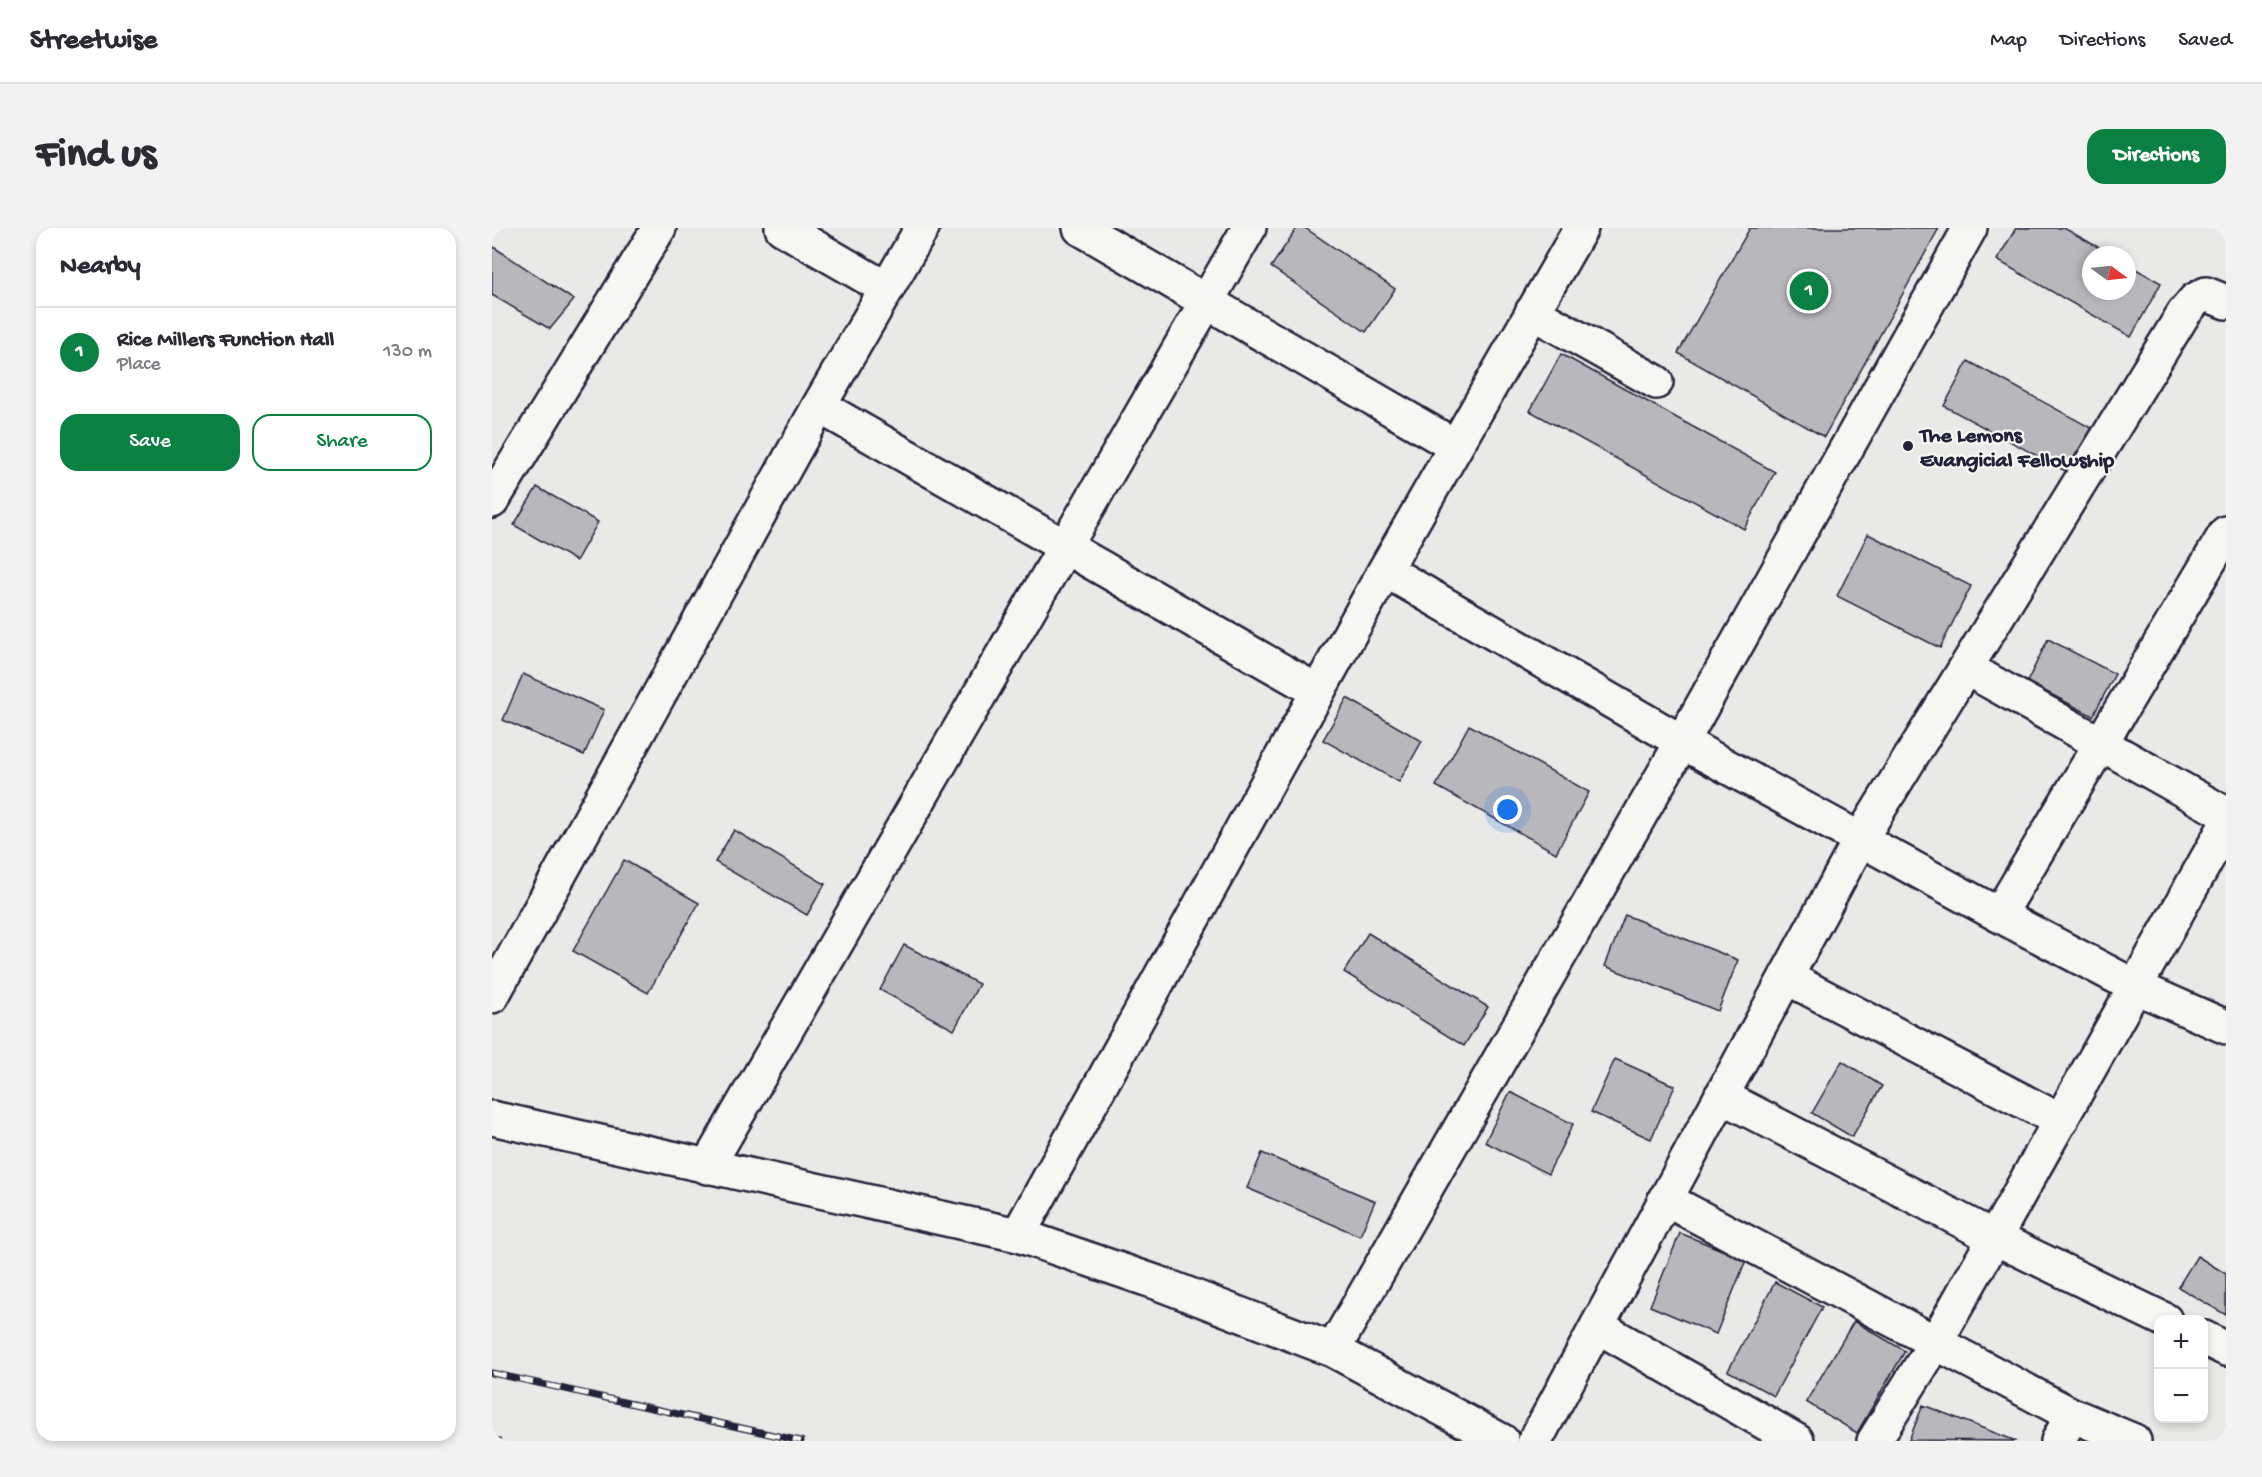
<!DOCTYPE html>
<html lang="en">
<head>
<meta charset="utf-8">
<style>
  :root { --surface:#fff; --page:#f2f2f3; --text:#2b2b33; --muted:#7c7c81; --line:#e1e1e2; --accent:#0b8043 }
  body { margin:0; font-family:"Gochi Hand",sans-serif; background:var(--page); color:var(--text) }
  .controls { position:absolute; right:18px; bottom:18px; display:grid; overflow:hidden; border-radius:12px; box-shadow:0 3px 9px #0003 }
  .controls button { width:54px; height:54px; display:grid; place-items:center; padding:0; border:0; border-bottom:2px solid var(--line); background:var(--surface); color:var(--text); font:30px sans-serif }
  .compass { position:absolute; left:1590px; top:18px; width:54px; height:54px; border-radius:50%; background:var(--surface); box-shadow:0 3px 9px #0003; rotate:105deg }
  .you { position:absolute; left:1016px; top:582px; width:21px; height:21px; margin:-15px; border:4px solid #fff; border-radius:50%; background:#1a73e8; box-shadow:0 0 0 9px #1a73e833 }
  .badge { display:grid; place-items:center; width:39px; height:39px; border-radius:50%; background:var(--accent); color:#fff; font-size:20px; font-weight:700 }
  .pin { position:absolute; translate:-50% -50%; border:3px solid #fff; box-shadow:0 2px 6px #0006 }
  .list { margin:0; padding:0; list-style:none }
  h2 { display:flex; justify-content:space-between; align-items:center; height:78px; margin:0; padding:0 24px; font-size:26px }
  h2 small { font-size:20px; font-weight:400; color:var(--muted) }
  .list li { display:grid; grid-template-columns:39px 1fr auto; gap:18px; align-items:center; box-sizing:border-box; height:90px; padding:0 24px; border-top:2px solid var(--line) }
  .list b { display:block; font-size:22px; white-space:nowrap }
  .list p { margin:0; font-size:20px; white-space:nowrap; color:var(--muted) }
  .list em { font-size:20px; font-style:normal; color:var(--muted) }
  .actions { display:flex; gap:12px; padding:18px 24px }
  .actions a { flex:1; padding:14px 0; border:2px solid var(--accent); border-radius:18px; text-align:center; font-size:21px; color:var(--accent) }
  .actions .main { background:var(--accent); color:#fff }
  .map { position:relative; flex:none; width:1734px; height:1213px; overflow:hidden; border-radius:18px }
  header { display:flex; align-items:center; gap:36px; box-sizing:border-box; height:84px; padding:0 30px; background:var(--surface); border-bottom:2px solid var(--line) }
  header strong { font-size:28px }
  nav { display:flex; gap:33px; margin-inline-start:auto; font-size:21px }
  .intro { display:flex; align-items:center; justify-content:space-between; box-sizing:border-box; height:144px; padding:0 36px }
  h1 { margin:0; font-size:42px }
  .button { padding:15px 27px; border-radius:18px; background:var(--accent); color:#fff; font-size:21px; font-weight:700 }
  main { display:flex; gap:36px; padding:0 36px }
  aside { flex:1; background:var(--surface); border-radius:18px; box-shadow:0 3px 9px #0003 }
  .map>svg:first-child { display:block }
  .building { fill:#b8b8bc; stroke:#22223b; stroke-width:1.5 }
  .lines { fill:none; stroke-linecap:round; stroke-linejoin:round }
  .street-casing { stroke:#22223b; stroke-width:38 }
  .street { stroke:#f6f6f2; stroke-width:33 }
  .rail-casing { stroke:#22223b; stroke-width:7 }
  .rail { stroke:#f6f6f2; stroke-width:4.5; stroke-dasharray:14; stroke-linecap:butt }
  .poi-dot { fill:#22223b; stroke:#f6f6f2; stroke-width:2 }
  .labels { text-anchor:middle; stroke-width:4.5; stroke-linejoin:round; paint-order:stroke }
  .poi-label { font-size:22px; font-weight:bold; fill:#22223b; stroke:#f6f6f2; text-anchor:start }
</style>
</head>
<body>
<header>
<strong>Streetwise</strong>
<nav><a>Map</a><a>Directions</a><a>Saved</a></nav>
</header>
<div class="intro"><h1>Find us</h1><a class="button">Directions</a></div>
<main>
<aside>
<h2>Nearby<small></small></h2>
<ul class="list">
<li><span class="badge">1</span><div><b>Rice Millers Function Hall</b><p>Place</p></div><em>130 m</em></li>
</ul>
<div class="actions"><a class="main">Save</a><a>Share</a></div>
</aside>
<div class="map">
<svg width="1734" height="1213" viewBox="0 0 1734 1213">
  <rect width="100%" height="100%" fill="#e9e9e7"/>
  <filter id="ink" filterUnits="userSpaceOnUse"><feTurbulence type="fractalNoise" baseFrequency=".0167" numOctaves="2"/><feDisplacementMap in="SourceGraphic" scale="12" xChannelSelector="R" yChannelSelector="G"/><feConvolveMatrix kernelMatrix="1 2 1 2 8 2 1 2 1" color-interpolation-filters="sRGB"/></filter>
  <g filter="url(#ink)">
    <path class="building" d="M 805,0 L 813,0 L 903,61 L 874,104 L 779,39 Z
      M 1258,0 L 1447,0 L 1332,209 L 1186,125 Z
      M 1524,0 L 1572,0 L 1620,27 L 1599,27 L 1599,63 L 1635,63 L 1635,36 L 1669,55 L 1639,109 L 1505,32 Z
      M 0,18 L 82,72 L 58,101 L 0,67 Z
      M 1069,126 L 1283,244 L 1252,301 L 1038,183 Z
      M 1476,133 L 1601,201 L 1577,245 L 1452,178 Z
      M 45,259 L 106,294 L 84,333 L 22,297 Z
      M 1376,306 L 1479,358 L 1448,420 L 1345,368 Z
      M 1556,411 L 1623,446 L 1601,488 L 1535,454 Z
      M 31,446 L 112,482 L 92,527 L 11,492 Z
      M 855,470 L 930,513 L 907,554 L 831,512 Z
      M 977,497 L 1097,564 L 1064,625 L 944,558 Z
      M 242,602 L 333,656 L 315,687 L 223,634 Z
      M 132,632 L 207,675 L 156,765 L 81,723 Z
      M 1133,687 L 1246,732 L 1226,783 L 1113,738 Z
      M 876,705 L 996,779 L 972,818 L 852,744 Z
      M 412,717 L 487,756 L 462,802 L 388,762 Z
      M 1123,831 L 1183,858 L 1159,911 L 1099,884 Z
      M 1350,833 L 1390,858 L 1360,909 L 1320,885 Z
      M 1018,864 L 1081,896 L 1056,946 L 993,914 Z
      M 770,925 L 883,973 L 868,1008 L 755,960 Z
      M 1188,1005 L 1254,1032 L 1224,1106 L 1158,1078 Z
      M 1705,1028 L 1734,1046 L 1734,1087 L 1686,1059 Z
      M 1283,1054 L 1330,1079 L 1282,1168 L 1236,1143 Z
      M 1362,1093 L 1413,1123 L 1365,1205 L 1314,1174 Z
      M 1431,1177 L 1524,1213 L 1417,1212 Z"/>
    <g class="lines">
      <g class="street-casing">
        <path id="street" d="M 290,0 L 395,61
          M 588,0 L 963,218
          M 1040,84 L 1164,154
          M 327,178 L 825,463
          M 0,273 L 167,0
          M 893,342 L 1190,514 L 1507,687 L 1644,759 L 1734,799
          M 1474,440 L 1734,586
          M 1507,687 L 1734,305
          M 1294,749 L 1569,893
          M 0,768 L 327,178 L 430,0
          M 1229,868 L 1503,1010 L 1673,1092
          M 0,890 L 526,1007 L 669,1056 L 841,1122 L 1010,1213
          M 215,939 L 757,0
          M 1173,971 L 1580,1187 L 1642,1213
          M 526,1007 L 893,342 L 1089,0
          M 1105,1098 L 1305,1213
          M 1712,1110 L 1734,1121
          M 841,1122 L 1190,514 L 1478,0
          M 1043,1213 L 1369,610 L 1692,85 L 1703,72 L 1714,66 L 1734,74
          M 1382,1213 L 1444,1114 L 1734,597
          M 1566,1213 L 1580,1187"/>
      </g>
      <use href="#street" class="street"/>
      <g class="rail-casing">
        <path id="rail" d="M 0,1145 L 309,1213
          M 0,1212 L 6,1213"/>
      </g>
      <use href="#rail" class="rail"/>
    </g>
  </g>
  <circle class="poi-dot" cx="1416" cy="218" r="6"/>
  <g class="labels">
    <g class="poi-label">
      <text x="1428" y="213">The Lemons<tspan x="1428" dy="25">Evangicial Fellowship</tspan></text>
    </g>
  </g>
</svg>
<div class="controls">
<button>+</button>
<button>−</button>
</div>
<svg class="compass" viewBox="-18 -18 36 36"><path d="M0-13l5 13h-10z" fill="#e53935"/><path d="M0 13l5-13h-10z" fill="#7c7c81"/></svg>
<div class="you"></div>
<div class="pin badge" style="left:1317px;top:63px">1</div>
</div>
</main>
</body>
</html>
